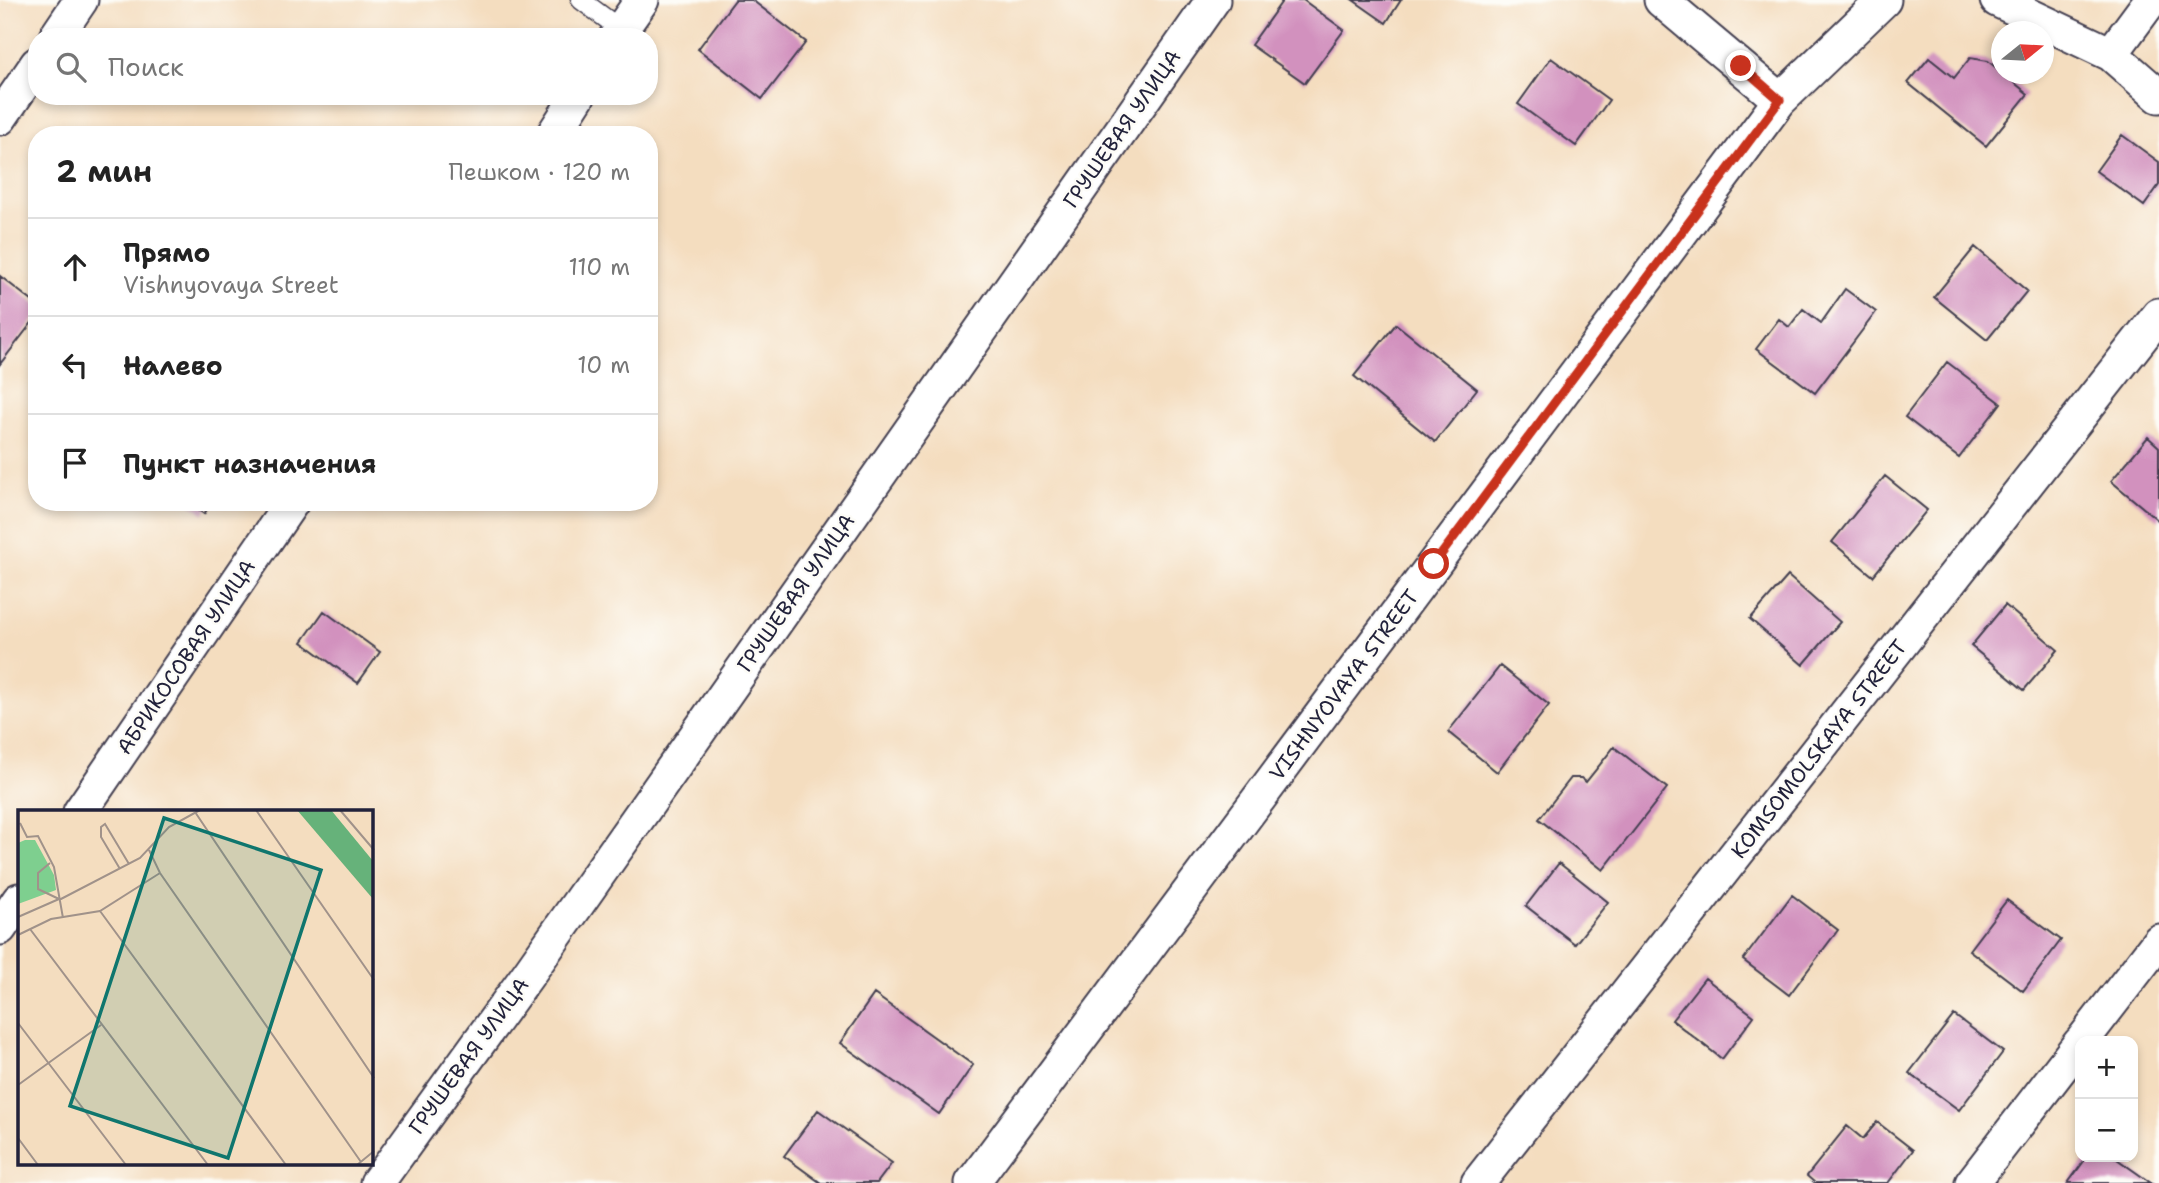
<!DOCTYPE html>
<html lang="ru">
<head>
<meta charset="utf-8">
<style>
  :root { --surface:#fff; --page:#f2f2f2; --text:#222; --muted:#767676; --line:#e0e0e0 }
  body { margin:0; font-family:"Shantell Sans",sans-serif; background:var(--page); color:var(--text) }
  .controls { position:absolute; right:21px; bottom:21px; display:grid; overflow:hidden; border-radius:14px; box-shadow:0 4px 10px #0003 }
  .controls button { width:63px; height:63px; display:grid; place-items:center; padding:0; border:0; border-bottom:2px solid var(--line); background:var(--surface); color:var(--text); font:35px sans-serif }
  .compass { position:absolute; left:1991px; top:21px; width:63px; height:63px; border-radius:50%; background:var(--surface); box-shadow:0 4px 10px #0003; rotate:72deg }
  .stop { position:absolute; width:21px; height:21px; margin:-16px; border:5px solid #c8321e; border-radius:50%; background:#fff }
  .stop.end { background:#c8321e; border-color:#fff; box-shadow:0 2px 7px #0008 }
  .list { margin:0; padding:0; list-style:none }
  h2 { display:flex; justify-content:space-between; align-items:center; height:91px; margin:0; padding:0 28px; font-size:30px }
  h2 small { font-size:23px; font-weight:400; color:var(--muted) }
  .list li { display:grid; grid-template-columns:46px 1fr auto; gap:21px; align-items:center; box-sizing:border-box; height:98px; padding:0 28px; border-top:2px solid var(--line) }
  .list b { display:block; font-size:26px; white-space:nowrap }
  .list p { margin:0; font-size:23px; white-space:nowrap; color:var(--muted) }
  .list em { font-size:23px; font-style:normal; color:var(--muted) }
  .icon { flex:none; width:38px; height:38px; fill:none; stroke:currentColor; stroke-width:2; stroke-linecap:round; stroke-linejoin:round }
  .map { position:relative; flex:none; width:2159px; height:1183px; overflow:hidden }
  .search { position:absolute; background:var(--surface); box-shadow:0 4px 10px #0003; left:28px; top:28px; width:630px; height:77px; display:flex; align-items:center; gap:18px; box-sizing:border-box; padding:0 24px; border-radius:28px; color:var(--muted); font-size:26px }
  .panel { position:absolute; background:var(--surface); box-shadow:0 4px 10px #0003; left:28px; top:126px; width:630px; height:385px; border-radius:28px }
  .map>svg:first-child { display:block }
  .building { fill:#d291be }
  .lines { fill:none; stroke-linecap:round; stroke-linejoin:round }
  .lane-casing { stroke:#423e4f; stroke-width:21 }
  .street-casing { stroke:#423e4f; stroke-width:37 }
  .lane { stroke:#fff; stroke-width:18 }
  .street { stroke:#fff; stroke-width:33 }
  .route { stroke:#c8321e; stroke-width:9 }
  .labels { text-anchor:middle; stroke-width:5; stroke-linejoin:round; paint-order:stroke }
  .street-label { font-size:21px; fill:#22223b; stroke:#fdfcf7 }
  .inset-road { fill:none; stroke:#a0928a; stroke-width:2 }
  .view { fill:#0f766e; fill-opacity:0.15; stroke:#0f766e; stroke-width:3.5 }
  .inset-edge { fill:none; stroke:#22223b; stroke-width:3.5 }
</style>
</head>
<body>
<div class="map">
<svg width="2159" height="1183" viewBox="0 0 2159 1183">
  <rect width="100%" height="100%" fill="#fdfcf7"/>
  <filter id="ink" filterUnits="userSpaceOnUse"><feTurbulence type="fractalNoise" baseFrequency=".0143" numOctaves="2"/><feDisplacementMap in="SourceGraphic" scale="14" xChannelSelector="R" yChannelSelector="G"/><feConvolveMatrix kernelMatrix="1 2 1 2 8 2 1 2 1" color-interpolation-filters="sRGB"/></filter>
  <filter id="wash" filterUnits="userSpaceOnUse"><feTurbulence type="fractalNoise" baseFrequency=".00686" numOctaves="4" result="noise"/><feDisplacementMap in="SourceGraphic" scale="28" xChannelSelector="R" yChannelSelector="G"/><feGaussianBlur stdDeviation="1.57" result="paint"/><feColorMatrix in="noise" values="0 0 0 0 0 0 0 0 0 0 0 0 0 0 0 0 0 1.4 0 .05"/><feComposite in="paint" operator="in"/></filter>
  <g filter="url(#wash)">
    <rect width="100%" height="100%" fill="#f4ddbf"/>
    <g id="blocks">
      <path class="building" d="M 735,0 L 752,0 L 806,42 L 762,99 L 698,49 Z
        M 1283,0 L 1303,0 L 1344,30 L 1305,83 L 1251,45 Z
        M 1353,0 L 1401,0 L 1386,23 Z
        M 1551,58 L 1609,100 L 1576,146 L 1518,104 Z
        M 1929,58 L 1954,78 L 1970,58 L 1988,61 L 2028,94 L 1986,146 L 1908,83 Z
        M 2122,135 L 2159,162 L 2159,185 L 2144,206 L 2096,171 Z
        M 1975,247 L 2027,291 L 1987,340 L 1934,297 Z
        M 0,276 L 37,305 L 37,316 L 0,364 Z
        M 1845,289 L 1876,312 L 1815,393 L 1756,349 L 1779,319 L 1789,327 L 1803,309 L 1821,323 Z
        M 1396,324 L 1477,389 L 1435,442 L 1354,376 Z
        M 1947,362 L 2001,403 L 1959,458 L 1905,417 Z
        M 2148,437 L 2159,447 L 2159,521 L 2111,481 Z
        M 1885,476 L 1927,510 L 1873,576 L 1832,542 Z
        M 188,502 L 212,502 L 204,514 Z
        M 1788,576 L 1840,622 L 1803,665 L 1750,619 Z
        M 2005,605 L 2058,650 L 2024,690 L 1971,646 Z
        M 324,611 L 380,652 L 358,683 L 302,642 Z
        M 1500,666 L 1549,705 L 1497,772 L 1448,732 Z
        M 1614,747 L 1667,788 L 1603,870 L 1539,819 L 1571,778 L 1581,778 L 1586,782 Z
        M 1559,863 L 1608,902 L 1575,944 L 1526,906 Z
        M 1792,895 L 1838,930 L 1789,995 L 1743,960 Z
        M 2007,900 L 2061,940 L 2023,991 L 1969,950 Z
        M 1705,978 L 1754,1016 L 1722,1059 L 1672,1020 Z
        M 874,994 L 973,1065 L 939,1114 L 840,1043 Z
        M 1954,1015 L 2003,1052 L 1959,1110 L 1909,1073 Z
        M 818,1110 L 892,1163 L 877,1183 L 821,1183 L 784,1156 Z
        M 1877,1122 L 1913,1150 L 1888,1183 L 1815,1183 L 1807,1176 L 1847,1126 L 1863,1139 Z
        M 2087,1157 L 2114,1157 L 2151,1183 L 2068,1183 Z"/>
    </g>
  </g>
  <g filter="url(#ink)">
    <use href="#blocks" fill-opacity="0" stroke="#423e4f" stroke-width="2"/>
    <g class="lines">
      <g class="lane-casing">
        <path id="lane" d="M 581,0 L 620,29"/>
      </g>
      <g class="street-casing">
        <path id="street" d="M 1661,0 L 1780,100
          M 1997,0 L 2111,54 L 2159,96
          M 56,37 L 81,0
          M 616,37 L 642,0
          M 2111,54 L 2151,0
          M 0,118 L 37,64
          M 553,135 L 578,96
          M 80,812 L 292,502
          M 0,928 L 19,900
          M 2082,1041 L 2159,941
          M 377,1183 L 527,976 L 1213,0
          M 972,1183 L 1780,100 L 1884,0
          M 1478,1183 L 2159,315
          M 1972,1183 L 2080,1043"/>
      </g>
      <use href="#lane" class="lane"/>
      <use href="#street" class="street"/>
    </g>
  </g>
  <g class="lines" filter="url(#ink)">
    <path class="route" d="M 1434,564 L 1780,100 L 1741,66"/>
  </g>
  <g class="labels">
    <g class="street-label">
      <text transform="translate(1122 129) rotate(-55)" y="7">ГРУШЕВАЯ УЛИЦА</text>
      <text transform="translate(796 593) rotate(-55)" y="7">ГРУШЕВАЯ УЛИЦА</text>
      <text transform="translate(186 657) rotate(-56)" y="7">АБРИКОСОВАЯ УЛИЦА</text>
      <text transform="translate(1344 685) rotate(-53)" y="7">VISHNYOVAYA STREET</text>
      <text transform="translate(1819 749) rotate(-52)" y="7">KOMSOMOLSKAYA STREET</text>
      <text transform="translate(469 1056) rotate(-54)" y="7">ГРУШЕВАЯ УЛИЦА</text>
    </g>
  </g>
  <g transform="translate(18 810)">
    <rect width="355" height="355" fill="#f4ddbf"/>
    <path d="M 7,30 L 17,30 L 36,65 L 38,80 L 0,94 L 0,33 Z" fill="#7ecf8f"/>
    <path d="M 279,0 L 313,0 L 355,51 L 355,89 Z" fill="#66b27a"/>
    <path class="inset-road" d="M 238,0 L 356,170M 322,0 L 356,40M 177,2 L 356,268M 2,13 L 9,27 L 20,26 L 36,57 L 45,108M 131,40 L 142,63 L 343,352M 32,53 L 20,63 L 20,79 L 41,89M 102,59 L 83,27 L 83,17 L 87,14 L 111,54M 41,90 L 122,48 L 151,17 L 182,0M 82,101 L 268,355M 0,107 L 41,89M 12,119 L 190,355M 0,125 L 33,109 L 82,101 L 142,63M 0,213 L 108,355M 0,275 L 83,215M 0,328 L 20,355M 339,355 L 356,341"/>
    <path class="view" d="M 146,8 L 303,60 L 210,348 L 52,296 Z"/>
    <rect width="355" height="355" class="inset-edge"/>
  </g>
</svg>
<div class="controls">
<button>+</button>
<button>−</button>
</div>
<svg class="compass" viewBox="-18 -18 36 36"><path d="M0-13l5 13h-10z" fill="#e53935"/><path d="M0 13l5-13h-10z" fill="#767676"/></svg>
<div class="stop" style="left:1434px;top:564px"></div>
<div class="stop end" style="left:1741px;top:66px"></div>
<div class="search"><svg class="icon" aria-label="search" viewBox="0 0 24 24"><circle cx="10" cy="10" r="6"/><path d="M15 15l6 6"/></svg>Поиск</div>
<section class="panel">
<h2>2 мин<small>Пешком · 120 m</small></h2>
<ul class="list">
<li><svg class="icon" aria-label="ahead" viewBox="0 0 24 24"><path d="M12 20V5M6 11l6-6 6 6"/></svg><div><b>Прямо</b><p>Vishnyovaya Street</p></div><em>110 m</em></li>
<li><svg class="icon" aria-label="left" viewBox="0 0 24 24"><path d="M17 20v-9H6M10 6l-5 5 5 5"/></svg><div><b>Налево</b></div><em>10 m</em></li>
<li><svg class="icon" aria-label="arrive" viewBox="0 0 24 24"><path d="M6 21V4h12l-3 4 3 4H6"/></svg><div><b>Пункт назначения</b></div></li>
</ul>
</section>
</div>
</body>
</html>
